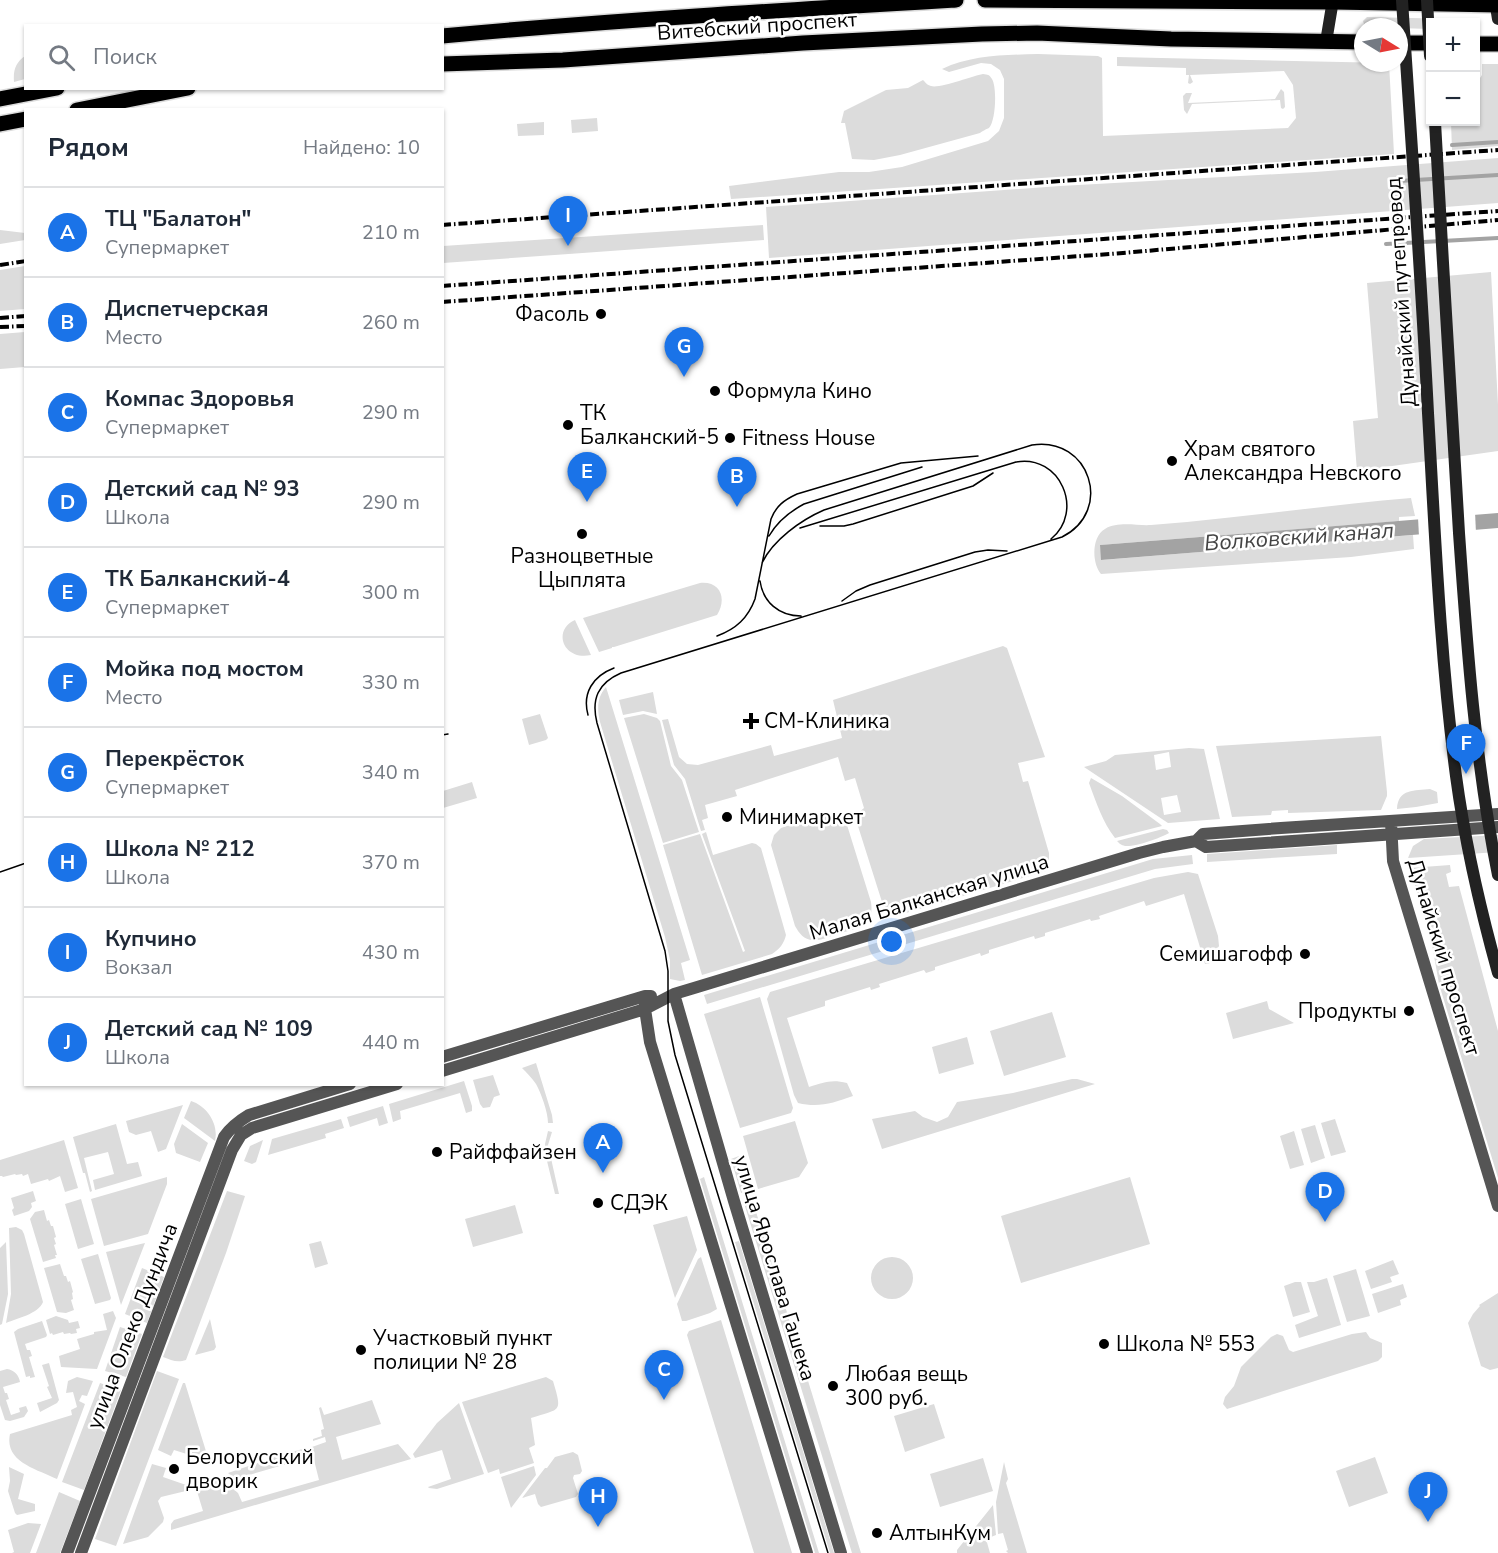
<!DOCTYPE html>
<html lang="ru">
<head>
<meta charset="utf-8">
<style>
  :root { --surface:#fff; --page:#f2f2f3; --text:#1f2937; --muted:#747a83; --line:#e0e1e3; --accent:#1a73e8 }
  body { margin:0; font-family:"Nunito Sans",sans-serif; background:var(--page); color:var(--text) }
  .controls { position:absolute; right:18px; top:18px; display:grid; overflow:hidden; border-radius:0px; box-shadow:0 2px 4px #0004 }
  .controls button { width:54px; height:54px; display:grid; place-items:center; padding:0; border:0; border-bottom:2px solid var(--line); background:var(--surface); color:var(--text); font:30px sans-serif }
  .compass { position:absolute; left:1354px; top:18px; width:54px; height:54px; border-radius:50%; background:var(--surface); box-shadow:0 2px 4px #0004; rotate:100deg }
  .you { position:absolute; left:892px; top:942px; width:21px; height:21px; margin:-15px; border:4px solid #fff; border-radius:50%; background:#1a73e8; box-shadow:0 0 0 9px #1a73e833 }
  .badge { display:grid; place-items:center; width:39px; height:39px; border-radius:50%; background:var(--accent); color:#fff; font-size:20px; font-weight:700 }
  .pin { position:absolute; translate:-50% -50px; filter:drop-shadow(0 2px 3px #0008) }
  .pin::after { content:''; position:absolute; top:32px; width:21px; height:18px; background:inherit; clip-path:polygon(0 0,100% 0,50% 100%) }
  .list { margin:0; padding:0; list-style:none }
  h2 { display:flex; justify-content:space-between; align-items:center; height:78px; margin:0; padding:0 24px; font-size:26px }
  h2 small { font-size:20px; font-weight:400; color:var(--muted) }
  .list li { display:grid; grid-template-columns:39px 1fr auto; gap:18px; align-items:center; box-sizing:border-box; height:90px; padding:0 24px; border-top:2px solid var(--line) }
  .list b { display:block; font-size:22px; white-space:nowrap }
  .list p { margin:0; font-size:20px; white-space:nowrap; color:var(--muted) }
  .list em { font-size:20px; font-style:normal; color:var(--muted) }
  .icon { flex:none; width:33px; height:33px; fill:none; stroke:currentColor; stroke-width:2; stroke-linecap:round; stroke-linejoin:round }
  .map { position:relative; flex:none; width:1498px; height:1553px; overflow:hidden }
  .search { position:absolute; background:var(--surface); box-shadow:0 2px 4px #0004; left:24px; top:24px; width:420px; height:66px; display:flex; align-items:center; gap:15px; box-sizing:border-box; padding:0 21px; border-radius:0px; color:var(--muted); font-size:22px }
  .panel { position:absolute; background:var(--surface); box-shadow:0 2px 4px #0004; left:24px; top:108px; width:420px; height:978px; border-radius:0px }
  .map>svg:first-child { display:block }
  .green { fill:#dcdcdc; fill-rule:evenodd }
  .water { fill:#a3a3a3 }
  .pier { fill:#fff }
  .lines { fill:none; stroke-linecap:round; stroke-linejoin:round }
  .stream { stroke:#a3a3a3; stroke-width:4 }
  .primary-casing { stroke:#dbdbdb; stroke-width:18 }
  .tertiary { stroke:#555; stroke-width:12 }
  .secondary { stroke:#222; stroke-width:12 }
  .primary { stroke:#000; stroke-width:15 }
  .tram { stroke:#000; stroke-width:1.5 }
  .rail { stroke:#000; stroke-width:4; stroke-dasharray:9 3 1.5 3; stroke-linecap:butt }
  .secondary-bridge { stroke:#222; stroke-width:12 }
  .poi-dot { fill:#000; stroke:#fff; stroke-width:2 }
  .labels { text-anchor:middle; stroke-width:5; stroke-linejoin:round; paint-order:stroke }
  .street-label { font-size:21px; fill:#000; stroke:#fff }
  .poi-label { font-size:21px; fill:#000; stroke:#fff; text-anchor:start }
  .water-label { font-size:22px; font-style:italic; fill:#444; stroke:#fff }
</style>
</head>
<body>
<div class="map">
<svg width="1498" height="1553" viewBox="0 0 1498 1553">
  <rect width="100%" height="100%" fill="#fff"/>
  <path class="green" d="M 1367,17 L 1456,19 L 1460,22 L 1430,22 L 1430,29 L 1365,27 L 1363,21 Z
    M 1038,54 L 1098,56 L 1102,58 L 1103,136 L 1288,128 L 1296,118 L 1293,85 L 1284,71 L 1190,75 L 1193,82 L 1190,84 L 1188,83 L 1189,75 L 1186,75 L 1186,68 L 1117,66 L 1117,57 L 1389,63 L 1394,154 L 746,198 L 731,199 L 729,186 L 839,172 L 869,172 L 902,167 L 988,141 L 999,131 L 1004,118 L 1004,79 L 1000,70 L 991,64 L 981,63 L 949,72 L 942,69 C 972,55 1005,55 1038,54 Z
    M 25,56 L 25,79 L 14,82 C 13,70 16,62 25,56 Z
    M 1482,64 L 1498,64 L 1498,146 L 1452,150 L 1451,122 L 1476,122 L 1476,78 L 1480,78 L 1482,75 Z
    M 983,74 C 988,75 989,74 992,79 C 997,87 996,120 989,128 C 988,128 981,132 980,133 L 900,155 L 874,160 L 852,159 L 845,123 L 841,123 L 844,111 L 886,90 L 908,88 L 923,80 C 926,83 927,85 931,86 C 939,89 972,76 983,74 Z
    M 1281,89 L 1284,92 L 1285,107 L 1283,109 L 1281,108 L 1280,100 L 1192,104 L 1187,114 L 1184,110 L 1183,96 L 1186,93 L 1192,93 L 1188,103 L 1275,99 Z
    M 597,118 L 598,131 L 572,133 L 571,120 Z
    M 544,122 L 544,135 L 518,136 L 517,124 Z
    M 1498,158 L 1498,203 L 769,258 L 766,207 L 1060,186 L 1315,172 Z
    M 763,225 L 764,240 L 443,263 L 443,246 Z
    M 0,230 L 25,233 L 25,240 L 0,244 Z
    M 25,266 L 25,309 L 0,311 L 0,270 Z
    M 1491,272 L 1498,405 L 1498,451 L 1357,471 L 1353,421 L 1378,418 L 1367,283 Z
    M 25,332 L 25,367 L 0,369 L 0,334 Z
    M 1411,498 L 1415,516 L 1399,517 L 1399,521 L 1100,545 L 1102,560 L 1413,535 L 1414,549 L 1351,557 L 1101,574 C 1092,564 1091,537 1105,529 C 1118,521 1137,526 1151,525 C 1163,524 1175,523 1187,522 C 1262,515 1337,504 1411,498 Z
    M 700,583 C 721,581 727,599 717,615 L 614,647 L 612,647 L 612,648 L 599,652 L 583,618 Z
    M 575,620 L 591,655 C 563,661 552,630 575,620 Z
    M 1003,646 L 1007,648 L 1045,757 L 1018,763 L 1023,782 L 1028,781 L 1049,853 L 1049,863 L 1046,871 L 906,913 L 898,914 L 892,912 L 887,909 L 882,902 L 857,823 L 857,814 L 864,808 L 855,778 L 845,781 L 838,757 L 735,790 L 737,796 L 705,805 L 708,818 L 702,820 L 705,830 L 701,831 L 685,779 L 674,765 L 662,720 L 668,719 L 679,757 L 687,764 L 698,765 L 771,745 L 774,756 L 842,738 L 833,700 Z
    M 606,687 L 690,960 L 681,963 L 685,980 L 680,981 L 670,979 L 670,960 L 665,937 L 600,722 C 597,709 597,697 606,687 Z
    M 653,692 L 657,714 L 643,711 L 623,715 L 619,700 Z
    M 540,714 L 548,738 L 546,740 L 529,745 L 522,719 Z
    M 644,714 L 657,718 L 660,721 L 671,766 L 682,780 L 699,832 L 663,843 L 624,718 Z
    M 1381,736 L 1387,792 L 1387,796 L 1381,810 L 1288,813 L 1288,810 L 1272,811 L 1271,815 L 1232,817 L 1216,746 Z
    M 1189,748 L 1204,749 L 1220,819 L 1168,823 L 1084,767 L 1106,761 L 1115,755 ZM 1169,752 L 1171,767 L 1156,770 L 1154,755 ZM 1177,795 L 1181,812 L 1164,815 L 1161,798 Z
    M 1091,778 L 1122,796 L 1160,824 L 1162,826 L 1115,838 C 1103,823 1096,802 1089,783 Z
    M 472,782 L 477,798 L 443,808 L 443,791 Z
    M 1430,789 L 1437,792 L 1438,803 L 1416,807 L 1397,809 C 1398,788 1415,791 1430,789 Z
    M 824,814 C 835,813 841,815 847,825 L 871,902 C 875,927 855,929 837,934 C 830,936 821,941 813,940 C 804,940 799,933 795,926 L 771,845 L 774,835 L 781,828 Z
    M 1163,829 L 1167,830 L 1169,833 C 1160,838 1136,847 1125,846 C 1121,845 1120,844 1117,841 Z
    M 706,832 L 713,855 L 752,843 L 756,844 L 761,848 L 786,935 C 784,943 780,949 772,954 L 702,975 L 663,845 L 700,834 L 743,952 L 745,951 L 702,834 Z
    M 1498,835 L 1498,852 L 1408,858 L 1413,846 L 1424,839 Z
    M 1337,845 L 1337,854 L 1207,862 L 1207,854 Z
    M 1192,855 L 1193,864 L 1155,869 L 707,1004 L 704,995 L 1153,859 Z
    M 1450,865 L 1451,872 L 1446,874 L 1449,887 L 1459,886 L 1498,1031 L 1498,1178 L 1439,984 L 1431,939 L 1410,868 Z
    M 1188,872 L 1198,874 L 1218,936 L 1219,946 L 1209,964 L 1205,964 L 1184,894 L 1146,906 L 1144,901 L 1099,916 L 1100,919 L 1091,921 L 1090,919 L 1045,933 L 1045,936 L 1035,939 L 1034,936 L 989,950 L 989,953 L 981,956 L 980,953 L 935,967 L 935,970 L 926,973 L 924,970 L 879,984 L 880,987 L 871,990 L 870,987 L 825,1001 L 825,1006 L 787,1018 L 809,1087 C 824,1083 830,1079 847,1083 L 853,1096 C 833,1103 819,1108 798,1103 L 794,1095 L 767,999 L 770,992 L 1154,878 Z
    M 760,997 L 793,1108 L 791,1113 L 740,1128 L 704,1014 Z
    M 1267,1001 L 1269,1009 L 1294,1023 L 1233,1039 L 1226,1013 Z
    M 1052,1012 L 1066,1057 L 1004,1076 L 990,1031 Z
    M 967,1037 L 974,1064 L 939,1074 L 932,1047 Z
    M 536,1063 L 552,1115 L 553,1123 L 548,1123 C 548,1112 541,1093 536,1084 C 532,1078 527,1073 522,1068 Z
    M 493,1075 L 500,1095 L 494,1097 L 490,1107 L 483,1108 L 480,1104 L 473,1080 Z
    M 1072,1079 L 1077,1079 L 1095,1084 L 882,1149 L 872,1119 L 915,1111 L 923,1117 L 937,1122 L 948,1117 L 957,1102 L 1013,1093 Z
    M 464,1081 L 472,1106 L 472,1111 L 466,1113 L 460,1093 L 400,1111 L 401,1119 L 393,1122 L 389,1104 Z
    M 191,1101 C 207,1106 219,1124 215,1141 L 184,1118 Z
    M 183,1105 L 166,1149 L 158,1152 L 151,1131 L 136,1135 L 129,1132 L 126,1121 Z
    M 383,1106 L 388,1123 L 379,1126 L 377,1118 L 350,1127 L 347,1117 Z
    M 341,1119 L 344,1128 L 325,1134 L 326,1138 L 268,1155 L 272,1139 Z
    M 1335,1119 L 1346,1152 L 1331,1156 L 1321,1123 Z
    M 795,1121 L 808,1163 L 799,1177 L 758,1189 L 743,1136 Z
    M 116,1124 L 127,1164 L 138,1162 L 142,1176 L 95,1190 L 93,1180 L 114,1174 L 108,1152 L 84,1158 L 92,1191 L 90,1192 L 85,1173 L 83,1173 L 73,1137 Z
    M 182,1124 L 208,1143 L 200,1162 L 176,1153 L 174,1144 Z
    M 1315,1125 L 1325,1158 L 1311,1163 L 1301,1129 Z
    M 548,1131 L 552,1132 L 548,1145 L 559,1194 L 555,1194 L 547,1161 L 545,1144 Z
    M 1294,1131 L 1304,1165 L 1290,1169 L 1280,1136 Z
    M 64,1140 L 78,1188 L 65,1192 L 60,1176 L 49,1181 L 48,1179 L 31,1184 L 28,1174 L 23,1176 L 22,1174 L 16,1175 L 15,1174 L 3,1177 L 2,1176 L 0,1176 L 0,1160 Z
    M 263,1140 L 256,1162 L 252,1164 L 244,1161 L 250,1146 Z
    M 739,1156 L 749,1191 L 741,1193 L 731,1159 Z
    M 167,1177 L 167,1184 L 148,1234 L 104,1246 L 91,1199 Z
    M 704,1177 L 819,1553 L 815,1553 L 700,1179 Z
    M 1130,1177 L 1150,1244 L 1021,1283 L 1001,1216 Z
    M 33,1191 L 36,1201 L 31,1203 L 32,1207 L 29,1211 L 14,1216 L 12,1210 L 14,1208 L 11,1198 Z
    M 227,1191 L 245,1196 L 226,1253 L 186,1360 C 177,1363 171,1360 163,1357 Z
    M 81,1199 L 94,1244 L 78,1249 L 65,1204 Z
    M 753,1202 L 861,1553 L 852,1553 L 744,1203 Z
    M 515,1205 L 523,1233 L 473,1247 L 465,1219 Z
    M 44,1210 L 47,1221 L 49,1220 L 51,1226 L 53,1226 L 56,1237 L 54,1238 L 56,1244 L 54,1245 L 57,1255 L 55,1255 L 56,1258 L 43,1262 L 30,1219 L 35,1212 Z
    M 687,1216 L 697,1250 L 675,1298 L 653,1225 Z
    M 16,1227 L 22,1230 L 24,1234 L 43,1302 C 38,1314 18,1318 6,1323 L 11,1294 L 9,1228 Z
    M 321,1241 L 328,1264 L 315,1268 L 309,1244 Z
    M 739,1241 L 834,1553 L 830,1553 L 735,1242 Z
    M 6,1242 L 8,1294 L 2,1324 L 0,1325 L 0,1248 Z
    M 145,1243 L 121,1305 L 106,1252 Z
    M 98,1254 L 111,1298 L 110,1300 L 95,1304 L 81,1259 Z
    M 701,1257 L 717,1309 L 710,1313 L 686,1321 L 682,1321 L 677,1304 L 698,1259 Z
    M871 1278a21 21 0 1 1 42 0a21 21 0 1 1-42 0Z
    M 1393,1260 L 1399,1274 L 1390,1277 L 1392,1282 L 1371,1289 L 1365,1271 Z
    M 60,1264 L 64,1276 L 66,1276 L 68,1282 L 70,1281 L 73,1292 L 72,1293 L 73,1299 L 71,1300 L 74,1310 L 66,1313 L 57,1312 L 44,1268 Z
    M 142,1268 L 164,1277 L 147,1323 L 125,1314 Z
    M 1356,1269 L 1370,1316 L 1347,1322 L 1333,1276 Z
    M 1327,1278 L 1341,1325 L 1299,1338 L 1295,1325 L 1318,1316 L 1307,1282 L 1314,1282 Z
    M 1295,1282 L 1301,1282 L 1310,1312 L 1293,1317 L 1284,1286 Z
    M 1403,1284 L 1407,1297 L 1400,1300 L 1401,1305 L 1378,1313 L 1372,1294 Z
    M 1498,1293 L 1498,1368 L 1490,1370 L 1481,1366 L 1468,1323 L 1473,1314 L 1480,1306 L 1479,1305 Z
    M 113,1311 L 116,1318 L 97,1369 L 61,1367 L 59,1356 L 80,1349 L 77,1339 L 94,1334 L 94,1332 L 107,1330 L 103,1314 Z
    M 56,1316 L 68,1320 L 69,1323 L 78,1321 L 80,1328 L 76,1329 L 77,1333 L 71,1334 L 70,1333 L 64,1334 L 63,1332 L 53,1335 L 52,1333 L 50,1334 L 46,1320 Z
    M 210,1319 L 216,1347 L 214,1350 L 195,1355 Z
    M 721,1320 L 792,1553 L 754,1553 L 687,1335 L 689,1331 Z
    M 42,1321 L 47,1335 L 46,1337 L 25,1344 L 27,1350 L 30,1350 L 32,1356 L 29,1357 L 35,1377 L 30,1378 L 30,1376 L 26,1377 L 14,1332 L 18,1329 Z
    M 120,1327 L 142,1334 L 126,1377 L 105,1371 Z
    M 1366,1332 L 1370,1338 L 1382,1343 L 1382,1357 L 1378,1361 L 1227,1409 L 1223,1404 L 1225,1397 L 1234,1386 L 1241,1367 L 1271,1337 L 1277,1334 L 1283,1336 L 1289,1350 L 1293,1352 L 1352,1334 Z
    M 49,1363 L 59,1400 L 57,1403 L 40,1412 L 37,1403 L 52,1398 L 47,1387 L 49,1386 L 42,1365 Z
    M 7,1369 C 14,1370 19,1375 20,1382 L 3,1387 L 5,1393 L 7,1393 L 9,1399 L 6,1400 L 11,1415 L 20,1412 L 19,1408 L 26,1406 L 28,1411 L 24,1417 L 10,1421 L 5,1420 L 0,1405 L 0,1371 Z
    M 157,1371 L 179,1379 L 116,1546 L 95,1539 Z
    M 77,1377 L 93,1381 L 87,1396 L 82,1395 L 79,1401 L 85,1404 L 57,1479 C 37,1469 4,1462 10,1434 L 72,1415 L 71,1410 L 77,1407 L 73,1392 L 66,1393 L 68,1381 Z
    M 546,1377 L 553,1381 C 563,1414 560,1408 531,1418 L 535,1445 L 529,1448 L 534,1463 L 500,1474 L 499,1469 L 488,1473 L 462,1402 Z
    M 100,1383 L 121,1390 L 84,1490 L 62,1482 Z
    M 183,1383 L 185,1383 L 209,1461 L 174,1450 L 171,1456 L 158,1450 Z
    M 372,1400 L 381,1424 L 336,1437 L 342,1460 L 398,1444 L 411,1459 L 171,1530 L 171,1524 L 174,1520 L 203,1511 L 196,1488 L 218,1476 L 238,1493 L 242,1502 L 319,1480 L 314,1460 L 309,1461 L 308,1458 L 292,1463 L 289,1453 L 306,1448 L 310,1459 L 314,1457 L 312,1447 L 326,1442 L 325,1437 L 313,1441 L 313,1439 L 322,1436 L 321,1430 L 324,1429 L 319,1408 L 321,1407 L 324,1415 Z
    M 459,1403 L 484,1474 L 437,1489 L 429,1488 L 428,1487 L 451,1479 L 442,1450 L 415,1458 L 413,1454 L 437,1423 Z
    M 934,1404 L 945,1438 L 905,1452 L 894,1416 Z
    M 573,1452 L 578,1455 L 582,1471 L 580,1474 L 574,1475 L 573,1478 L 578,1494 L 576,1497 L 541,1507 L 538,1504 L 535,1494 L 522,1498 L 545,1468 L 547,1468 L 555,1457 Z
    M 287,1453 L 290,1463 L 235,1479 L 228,1473 Z
    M 1375,1457 L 1388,1493 L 1349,1507 L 1336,1471 Z
    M 983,1458 L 993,1491 L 940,1507 L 930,1474 Z
    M 1004,1462 L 1008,1479 L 1006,1483 L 1027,1553 L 1008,1553 L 1006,1551 L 1008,1550 L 1003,1533 L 998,1534 L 996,1502 Z
    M 152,1464 L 166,1468 L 163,1477 L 189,1486 L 190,1490 L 161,1497 L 158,1501 L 164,1518 L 163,1522 L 148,1537 L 123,1544 Z
    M 534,1466 L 536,1475 L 511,1508 L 501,1477 Z
    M 9,1467 L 24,1474 L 18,1499 L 35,1504 L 35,1511 L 17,1515 L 15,1513 L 8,1491 L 10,1481 Z
    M 59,1492 L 80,1501 L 60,1553 L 36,1553 Z
    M 993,1505 L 996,1535 L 986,1539 L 990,1553 L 957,1553 L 957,1550 Z
    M 28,1523 L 41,1524 L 30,1553 L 12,1553 L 14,1552 L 8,1530 Z"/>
  <path class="water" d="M 1498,513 L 1498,528 L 1101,560 L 1100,545 Z"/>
  <path class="pier" d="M 1475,512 L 1476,533 L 1419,537 L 1418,517 Z"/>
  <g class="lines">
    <path class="stream" d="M 1452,145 L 1498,142
      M 1399,181 L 1498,175
      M 1386,244 L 1498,238"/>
    <g class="primary-casing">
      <path id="primary" d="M 985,0 L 1333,2 L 1498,5
        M 442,36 C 613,20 785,10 956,0
        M 1399,43 L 1430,43
        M 1476,44 L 1498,44
        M 442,64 L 563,60 L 803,43 L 982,34 L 1037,33 L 1171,39 L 1363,42
        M 0,99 L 57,88
        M 77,110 L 188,88
        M 0,124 L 26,119"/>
    </g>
    <path class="tertiary" d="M 1391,822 L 1393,861 L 1498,1206
      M 1196,841 L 1206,847 L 1498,827
      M 674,994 L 734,1201 L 841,1553
      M 645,996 L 645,1009 L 650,1042 L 807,1553
      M 442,1057 L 645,996 L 651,996
      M 442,1071 L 645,1009 L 674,994 L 694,988 L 1139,853 L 1163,847 L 1196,841 L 1203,834 L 1281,828 L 1498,814
      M 67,1553 L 224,1137 C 231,1127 239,1121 249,1115 L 350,1084
      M 81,1553 L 232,1150 L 241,1135 L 252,1128 L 397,1084"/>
    <path class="secondary" d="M 1495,0 L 1498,19
      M 1326,42 L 1333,0"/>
    <use href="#primary" class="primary"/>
    <path class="tram" d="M 820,526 L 844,526 L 853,524 L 973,486 L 993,473
      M 800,528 L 1016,462 C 1060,454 1085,511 1051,539
      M 769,536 C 777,522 789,512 804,504 L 922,467
      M 762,563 C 773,540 801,520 824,510 L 1032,445 C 1090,436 1114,511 1062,537 L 621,673 C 598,683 591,699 597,723 L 665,951 L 668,971 L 668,1021 L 675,1055 L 828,1553
      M 760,581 C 763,602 779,616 801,616
      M 842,601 L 856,591 L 870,585 L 975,552 L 988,550 L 1007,551
      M 717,636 C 736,629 748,618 755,599 L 771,519 C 776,506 784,500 797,494 L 901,463 L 978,456
      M 588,715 C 582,693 593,676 614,668
      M 442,735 L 448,734
      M 0,872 L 26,863"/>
    <path class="rail" d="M 442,225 L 1498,150
      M 0,265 L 26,261
      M 442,286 L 1498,211
      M 442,302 L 1123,253 L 1498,220
      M 0,318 L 26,316
      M 0,327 L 26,326"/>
    <path class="secondary-bridge" d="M 1402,0 C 1411,138 1421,275 1428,413 C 1435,534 1440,655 1456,776 C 1465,843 1480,908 1498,973
      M 1427,0 L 1430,56
      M 1435,122 C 1443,259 1450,396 1459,533 C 1467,647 1475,762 1498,875"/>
  </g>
  <g class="poi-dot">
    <circle cx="601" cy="314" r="6"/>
    <circle cx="715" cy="391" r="6"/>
    <circle cx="568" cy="425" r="6"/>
    <circle cx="730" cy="438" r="6"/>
    <circle cx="1172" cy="461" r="6"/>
    <circle cx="582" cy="534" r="6"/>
    <path d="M748 712h6v6h6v6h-6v6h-6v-6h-6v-6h6z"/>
    <circle cx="727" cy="817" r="6"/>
    <circle cx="1305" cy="954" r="6"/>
    <circle cx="1409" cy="1011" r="6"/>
    <circle cx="437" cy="1152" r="6"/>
    <circle cx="598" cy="1203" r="6"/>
    <circle cx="1104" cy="1344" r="6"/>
    <circle cx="361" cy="1350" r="6"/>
    <circle cx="833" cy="1386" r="6"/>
    <circle cx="174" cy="1469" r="6"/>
    <circle cx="877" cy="1533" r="6"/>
  </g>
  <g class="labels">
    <g class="street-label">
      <text transform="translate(757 26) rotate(-4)" y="7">Витебский проспект</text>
      <text transform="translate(1401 292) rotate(-94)" y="7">Дунайский путепровод</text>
      <text transform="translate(929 897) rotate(-17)" y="7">Малая Балканская улица</text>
      <text transform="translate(1444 957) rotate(73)" y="7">Дунайский проспект</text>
      <text transform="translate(775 1268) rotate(73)" y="7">улица Ярослава Гашека</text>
      <text transform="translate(132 1326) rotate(-69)" y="7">улица Олеко Дундича</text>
    </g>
    <g class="poi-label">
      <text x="589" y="321" text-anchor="end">Фасоль</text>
      <text x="727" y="398">Формула Кино</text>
      <text x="580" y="420">ТК<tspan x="580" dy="24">Балканский-5</tspan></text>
      <text x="742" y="445">Fitness House</text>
      <text x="1184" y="456">Храм святого<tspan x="1184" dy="24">Александра Невского</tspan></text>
      <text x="582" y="563" text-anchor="middle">Разноцветные<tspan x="582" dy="24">Цыплята</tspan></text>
      <text x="764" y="728">СМ-Клиника</text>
      <text x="739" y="824">Минимаркет</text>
      <text x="1293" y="961" text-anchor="end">Семишагофф</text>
      <text x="1397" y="1018" text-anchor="end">Продукты</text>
      <text x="449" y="1159">Райффайзен</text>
      <text x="610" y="1210">СДЭК</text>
      <text x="373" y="1345">Участковый пункт<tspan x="373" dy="24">полиции № 28</tspan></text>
      <text x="1116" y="1351">Школа № 553</text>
      <text x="845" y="1381">Любая вещь<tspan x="845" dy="24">300 руб.</tspan></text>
      <text x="186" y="1464">Белорусский<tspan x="186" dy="24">дворик</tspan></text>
      <text x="889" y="1540">АлтынКум</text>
    </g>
    <g class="water-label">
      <text transform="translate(1299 536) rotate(-4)" y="8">Волковский канал</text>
    </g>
  </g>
</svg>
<div class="controls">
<button>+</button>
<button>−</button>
</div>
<svg class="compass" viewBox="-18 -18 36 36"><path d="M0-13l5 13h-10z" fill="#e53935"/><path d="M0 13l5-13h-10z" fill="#747a83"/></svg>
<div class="you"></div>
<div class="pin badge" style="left:603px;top:1173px">A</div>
<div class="pin badge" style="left:737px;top:507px">B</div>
<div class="pin badge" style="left:664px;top:1400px">C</div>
<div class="pin badge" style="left:1325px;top:1222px">D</div>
<div class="pin badge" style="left:587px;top:502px">E</div>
<div class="pin badge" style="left:1466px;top:774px">F</div>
<div class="pin badge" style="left:684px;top:377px">G</div>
<div class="pin badge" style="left:598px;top:1527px">H</div>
<div class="pin badge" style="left:568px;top:246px">I</div>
<div class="pin badge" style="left:1428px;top:1522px">J</div>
<div class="search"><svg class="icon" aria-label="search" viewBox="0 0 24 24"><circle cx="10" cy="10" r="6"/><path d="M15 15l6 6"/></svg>Поиск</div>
<section class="panel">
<h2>Рядом<small>Найдено: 10</small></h2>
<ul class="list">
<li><span class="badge">A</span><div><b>ТЦ &quot;Балатон&quot;</b><p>Супермаркет</p></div><em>210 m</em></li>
<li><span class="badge">B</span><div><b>Диспетчерская</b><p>Место</p></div><em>260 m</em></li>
<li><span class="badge">C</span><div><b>Компас Здоровья</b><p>Супермаркет</p></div><em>290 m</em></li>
<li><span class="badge">D</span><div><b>Детский сад № 93</b><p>Школа</p></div><em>290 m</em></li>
<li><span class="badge">E</span><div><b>ТК Балканский-4</b><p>Супермаркет</p></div><em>300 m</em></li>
<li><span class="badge">F</span><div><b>Мойка под мостом</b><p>Место</p></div><em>330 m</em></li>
<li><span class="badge">G</span><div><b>Перекрёсток</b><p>Супермаркет</p></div><em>340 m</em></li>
<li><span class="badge">H</span><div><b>Школа № 212</b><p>Школа</p></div><em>370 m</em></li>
<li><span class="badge">I</span><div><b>Купчино</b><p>Вокзал</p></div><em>430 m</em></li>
<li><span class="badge">J</span><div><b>Детский сад № 109</b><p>Школа</p></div><em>440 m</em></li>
</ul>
</section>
</div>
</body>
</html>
